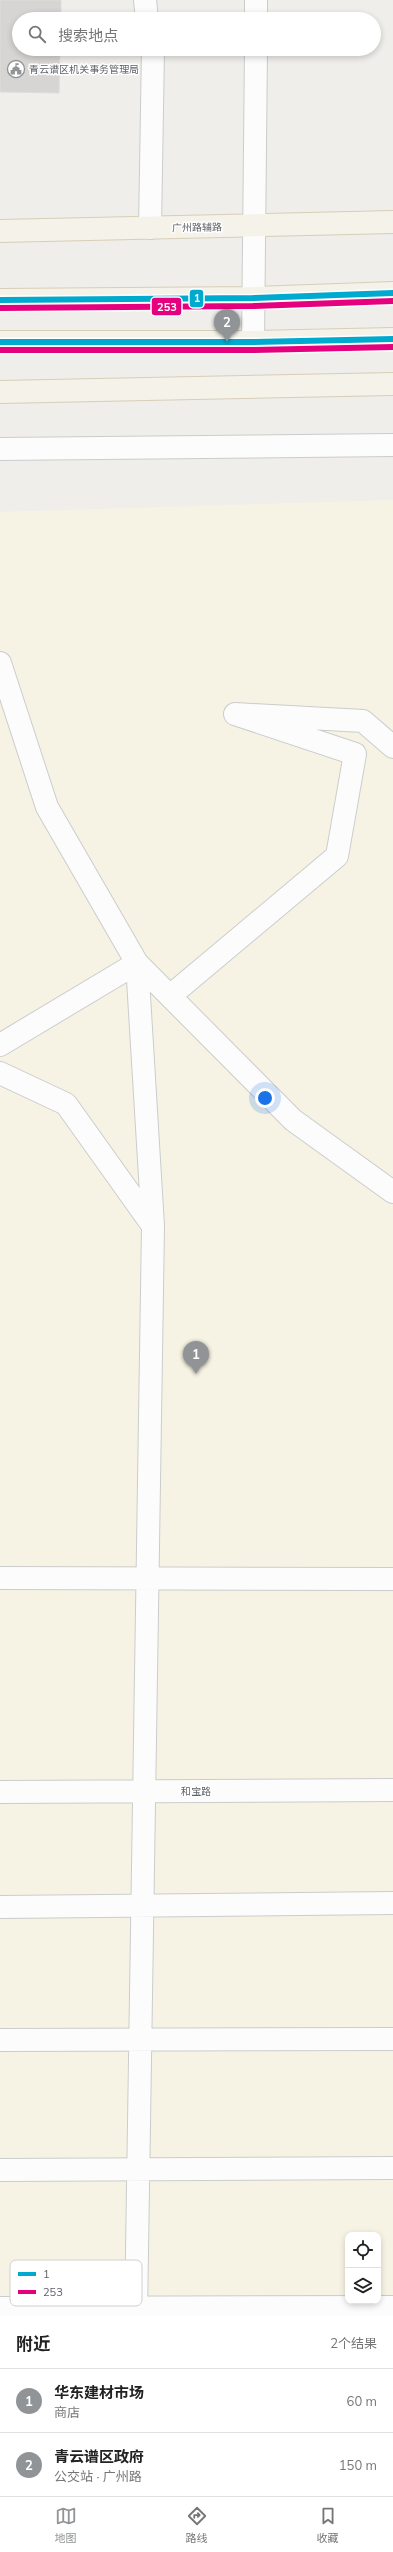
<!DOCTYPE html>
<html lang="zh">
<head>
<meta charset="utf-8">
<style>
  :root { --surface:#fff; --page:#f6f6f6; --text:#222; --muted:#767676; --line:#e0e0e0; --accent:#919496 }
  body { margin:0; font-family:Mulish,"Noto Sans SC",sans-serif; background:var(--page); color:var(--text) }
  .controls { position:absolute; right:12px; bottom:12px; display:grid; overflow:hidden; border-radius:8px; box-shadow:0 2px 6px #0003 }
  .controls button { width:36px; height:36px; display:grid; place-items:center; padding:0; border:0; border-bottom:1px solid var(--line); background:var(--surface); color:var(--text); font:20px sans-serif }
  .you { position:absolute; left:265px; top:1098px; width:14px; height:14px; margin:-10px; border:3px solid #fff; border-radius:50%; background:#1a73e8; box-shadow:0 0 0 6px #1a73e833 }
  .badge { display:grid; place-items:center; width:26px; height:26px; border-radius:50%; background:var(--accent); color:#fff; font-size:13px; font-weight:700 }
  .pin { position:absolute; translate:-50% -33px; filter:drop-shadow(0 1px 2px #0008) }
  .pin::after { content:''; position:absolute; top:21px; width:14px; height:12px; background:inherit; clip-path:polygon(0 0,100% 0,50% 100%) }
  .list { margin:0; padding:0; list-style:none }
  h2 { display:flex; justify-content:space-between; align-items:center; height:52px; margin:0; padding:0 16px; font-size:17px }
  h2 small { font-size:13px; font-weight:400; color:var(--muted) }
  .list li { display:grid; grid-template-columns:26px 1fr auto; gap:12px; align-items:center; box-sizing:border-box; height:64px; padding:0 16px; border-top:1px solid var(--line) }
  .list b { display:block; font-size:15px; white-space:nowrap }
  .list p { margin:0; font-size:13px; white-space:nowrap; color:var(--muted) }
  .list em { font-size:13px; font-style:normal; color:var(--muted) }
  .icon { flex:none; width:22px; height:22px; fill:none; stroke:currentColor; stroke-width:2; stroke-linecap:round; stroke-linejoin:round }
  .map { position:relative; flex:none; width:393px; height:2316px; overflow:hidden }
  .search { position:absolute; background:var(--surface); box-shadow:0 2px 6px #0003; left:12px; right:12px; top:12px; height:44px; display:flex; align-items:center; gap:10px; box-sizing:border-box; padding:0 14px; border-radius:22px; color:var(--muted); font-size:15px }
  .sheet { height:180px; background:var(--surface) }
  nav { display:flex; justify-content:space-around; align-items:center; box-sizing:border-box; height:56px; border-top:1px solid var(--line); background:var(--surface); font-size:11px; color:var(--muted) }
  nav a { display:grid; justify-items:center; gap:2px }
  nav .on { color:var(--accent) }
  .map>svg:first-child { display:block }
  .commercial { fill:#f7f3e4; fill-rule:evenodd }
  .building { fill:#d6d5d3; stroke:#deddd9 }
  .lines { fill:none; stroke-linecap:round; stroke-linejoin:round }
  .minor-casing { stroke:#cbcccc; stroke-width:24 }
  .major-casing { stroke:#d7ceb8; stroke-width:24 }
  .minor { stroke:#fdfcfc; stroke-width:22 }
  .major { stroke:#f4f2e9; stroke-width:22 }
  .bus-1-casing { stroke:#fff; stroke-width:9 }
  .bus-2-casing { stroke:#fff; stroke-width:9 }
  .bus-1 { stroke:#00a9ce; stroke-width:6 }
  .bus-2 { stroke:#e5007d; stroke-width:6 }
  .labels { text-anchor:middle; stroke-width:3; stroke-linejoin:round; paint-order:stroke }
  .poi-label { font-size:10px; fill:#5f6368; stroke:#fff; text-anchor:start }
  .street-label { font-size:10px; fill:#5f6368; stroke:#fff }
  .key { fill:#fff; stroke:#cfd0d2; stroke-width:1 }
  .key-label { font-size:11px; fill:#5f6368 }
  .line-badge { stroke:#fff; stroke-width:1.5 }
  .badge-label { font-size:11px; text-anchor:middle; font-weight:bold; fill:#fff }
</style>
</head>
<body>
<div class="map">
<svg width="393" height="2316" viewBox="0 0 393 2316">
  <rect width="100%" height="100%" fill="#efeeea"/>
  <path class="commercial" d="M 393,500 L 393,2316 L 0,2316 L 0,512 ZM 348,2235 L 378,2235 L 378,2301 L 348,2301 Z"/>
  <path class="building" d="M 0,0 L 61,0 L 61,19 L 19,19 L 19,49 L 60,49 L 59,93 L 0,92 Z"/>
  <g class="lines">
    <g class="minor-casing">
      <path id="minor" d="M 145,0 L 147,19
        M 256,19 L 256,0
        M 150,228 L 153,49
        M 253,342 L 256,49
        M 0,449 L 393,445
        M 0,663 L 47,807 L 137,963 L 293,1120 L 393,1192
        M 170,996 L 337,856 L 355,754 L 235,714 L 363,721 L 393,747
        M 0,1045 L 137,963 L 153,1226 L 136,2316
        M 0,1073 L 66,1104 L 153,1226
        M 0,1578 L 393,1579
        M 0,1792 L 393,1790
        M 0,1907 L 393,1903
        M 0,2040 L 393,2039
        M 0,2170 L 393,2168
        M 0,2308 L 393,2307"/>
    </g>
    <g class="major-casing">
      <path id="major" d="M 0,231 L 393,222
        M 0,300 L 253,298 L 393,293
        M 0,342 L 253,342 L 393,339
        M 0,392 L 393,384"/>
    </g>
    <use href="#minor" class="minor"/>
    <use href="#major" class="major"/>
    <g class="bus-1-casing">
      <path id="bus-1" d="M 0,300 L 253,298 L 393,293
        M 0,342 L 253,342 L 393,339"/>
    </g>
    <g class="bus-2-casing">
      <path id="bus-2" d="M 0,308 L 253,306 L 393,301
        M 0,350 L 253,350 L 393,347"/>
    </g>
    <use href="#bus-1" class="bus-1"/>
    <use href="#bus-2" class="bus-2"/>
  </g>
  <defs>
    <g id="civic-ring" transform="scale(0.9)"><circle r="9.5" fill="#fff" stroke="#919496" stroke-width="1.5"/><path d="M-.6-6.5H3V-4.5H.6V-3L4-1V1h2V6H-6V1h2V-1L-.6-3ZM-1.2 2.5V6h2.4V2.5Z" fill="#919496"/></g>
  </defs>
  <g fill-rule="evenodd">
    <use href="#civic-ring" x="16" y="69"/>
  </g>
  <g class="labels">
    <g class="poi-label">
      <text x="29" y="73">青云谱区机关事务管理局</text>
    </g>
    <g class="street-label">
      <text transform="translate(197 227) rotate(-1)" y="4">广州路辅路</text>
      <text x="196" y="1795">和宝路</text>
    </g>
  </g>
  <rect x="10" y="2260" width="132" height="46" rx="6" class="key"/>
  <rect x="18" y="2272" width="18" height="4" fill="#00a9ce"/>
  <rect x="18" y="2290" width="18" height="4" fill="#e5007d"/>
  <g class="key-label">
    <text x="43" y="2278">1</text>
    <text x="43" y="2296">253</text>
  </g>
  <g class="line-badge">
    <rect x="189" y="289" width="15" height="19" rx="4" fill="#00a9ce"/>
    <rect x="151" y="297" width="31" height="19" rx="4" fill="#e5007d"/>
  </g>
  <g class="badge-label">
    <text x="197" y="302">1</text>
    <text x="167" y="311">253</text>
  </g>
</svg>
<div class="controls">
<button><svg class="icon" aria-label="locate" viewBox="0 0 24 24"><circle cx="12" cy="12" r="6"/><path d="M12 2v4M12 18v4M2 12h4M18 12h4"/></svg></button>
<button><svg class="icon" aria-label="layers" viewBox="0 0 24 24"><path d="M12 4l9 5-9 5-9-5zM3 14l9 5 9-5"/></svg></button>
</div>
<div class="you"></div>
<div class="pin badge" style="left:196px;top:1374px">1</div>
<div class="pin badge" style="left:227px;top:342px">2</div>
<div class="search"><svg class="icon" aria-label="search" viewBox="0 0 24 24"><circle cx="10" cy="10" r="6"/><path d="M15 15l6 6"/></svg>搜索地点</div>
</div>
<section class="sheet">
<h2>附近<small>2个结果</small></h2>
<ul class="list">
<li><span class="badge">1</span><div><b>华东建材市场</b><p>商店</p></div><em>60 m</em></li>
<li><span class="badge">2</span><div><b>青云谱区政府</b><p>公交站 · 广州路</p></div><em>150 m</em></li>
</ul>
</section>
<nav>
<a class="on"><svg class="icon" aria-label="map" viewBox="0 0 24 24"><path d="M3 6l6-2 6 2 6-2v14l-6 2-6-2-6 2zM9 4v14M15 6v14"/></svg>地图</a>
<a><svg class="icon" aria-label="directions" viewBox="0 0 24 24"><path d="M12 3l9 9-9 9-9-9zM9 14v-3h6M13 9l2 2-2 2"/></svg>路线</a>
<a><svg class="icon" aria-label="saved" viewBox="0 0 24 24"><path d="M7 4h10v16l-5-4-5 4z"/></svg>收藏</a>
</nav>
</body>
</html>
